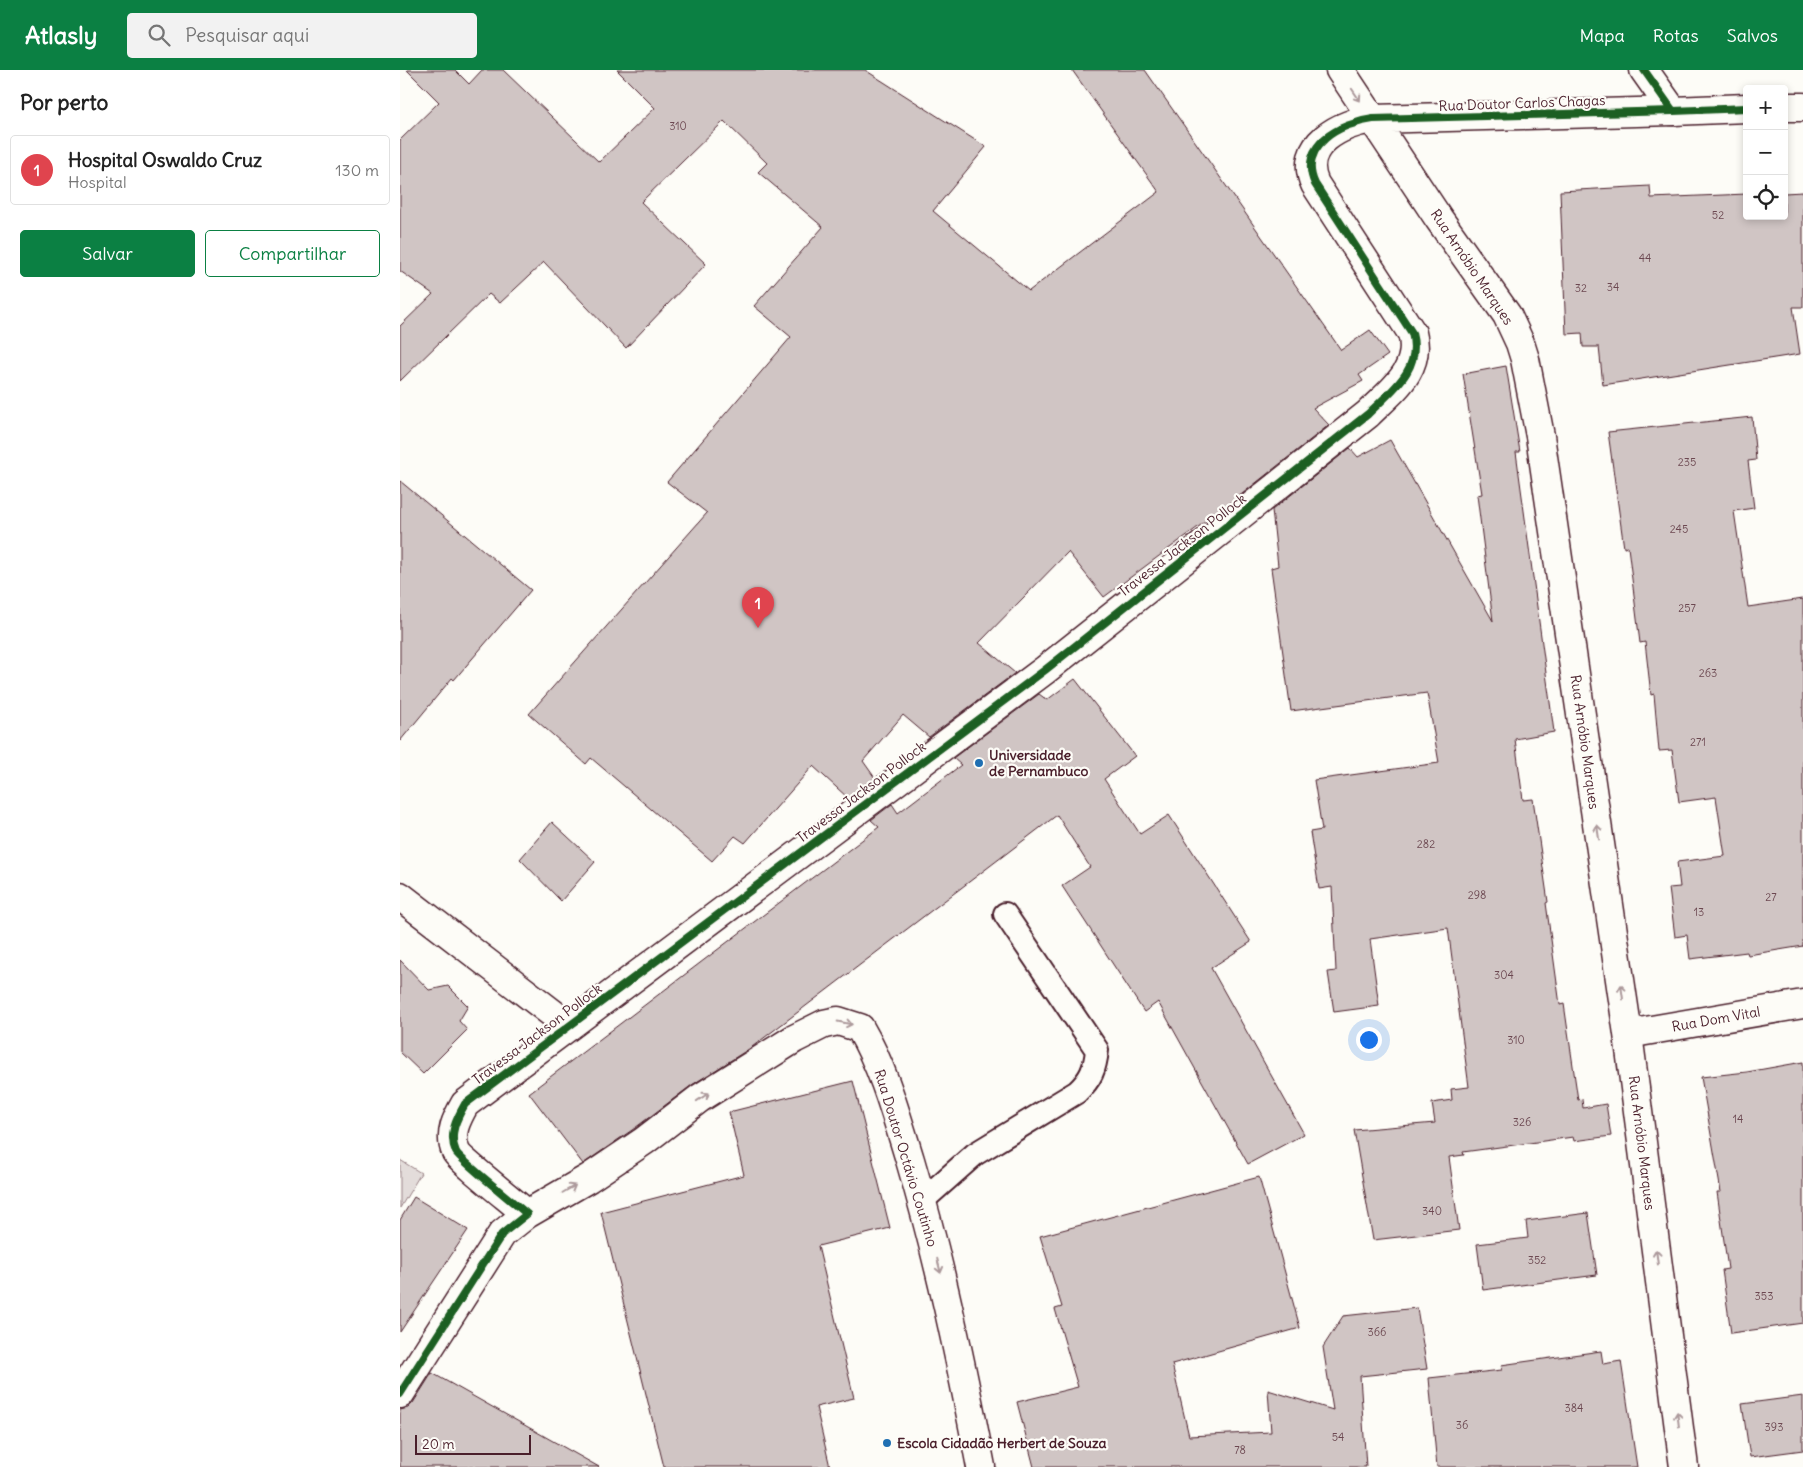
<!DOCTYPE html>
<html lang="pt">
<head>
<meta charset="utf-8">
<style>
  :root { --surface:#fff; --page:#f2f2f2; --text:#222; --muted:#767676; --line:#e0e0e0; --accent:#0b8043 }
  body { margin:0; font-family:Delius,sans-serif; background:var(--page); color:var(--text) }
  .controls { position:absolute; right:15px; top:15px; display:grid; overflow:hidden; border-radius:5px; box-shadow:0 2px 8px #0003 }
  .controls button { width:45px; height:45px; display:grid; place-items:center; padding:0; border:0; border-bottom:1px solid var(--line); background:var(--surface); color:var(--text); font:25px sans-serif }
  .scale { position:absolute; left:15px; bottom:12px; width:116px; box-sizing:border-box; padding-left:5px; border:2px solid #4a1f2b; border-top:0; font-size:14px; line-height:18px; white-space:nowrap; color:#4a1f2b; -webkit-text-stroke:4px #fdfcf7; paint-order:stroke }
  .you { position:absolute; left:968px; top:969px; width:18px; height:18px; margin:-12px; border:4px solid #fff; border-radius:50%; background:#1a73e8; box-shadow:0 0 0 8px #1a73e833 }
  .badge { display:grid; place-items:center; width:32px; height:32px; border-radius:50%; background:var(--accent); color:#fff; font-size:16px; font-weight:700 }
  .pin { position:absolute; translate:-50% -41px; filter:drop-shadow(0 1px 2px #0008) }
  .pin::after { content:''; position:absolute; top:26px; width:18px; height:15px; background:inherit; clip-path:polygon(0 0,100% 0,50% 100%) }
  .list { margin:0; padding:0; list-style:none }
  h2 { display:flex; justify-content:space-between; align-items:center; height:65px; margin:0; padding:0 20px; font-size:21px }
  h2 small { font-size:16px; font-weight:400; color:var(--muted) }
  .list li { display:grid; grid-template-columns:32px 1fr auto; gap:15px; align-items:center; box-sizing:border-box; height:70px; margin:0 10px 10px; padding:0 10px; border:1px solid var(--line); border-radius:5px }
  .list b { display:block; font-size:19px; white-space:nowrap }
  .list p { margin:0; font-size:16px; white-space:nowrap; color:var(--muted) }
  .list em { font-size:16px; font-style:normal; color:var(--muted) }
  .actions { display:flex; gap:10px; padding:15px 20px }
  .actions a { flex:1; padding:11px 0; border:1px solid var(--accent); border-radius:5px; text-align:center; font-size:18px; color:var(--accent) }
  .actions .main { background:var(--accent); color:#fff }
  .icon { flex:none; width:28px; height:28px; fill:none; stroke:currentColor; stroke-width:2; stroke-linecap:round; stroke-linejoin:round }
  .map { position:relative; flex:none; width:1403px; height:1397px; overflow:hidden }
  header { display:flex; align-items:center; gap:30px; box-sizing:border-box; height:70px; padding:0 25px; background:var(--accent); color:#fff }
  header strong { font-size:24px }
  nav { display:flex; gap:28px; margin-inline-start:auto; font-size:18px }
  .search { width:350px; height:45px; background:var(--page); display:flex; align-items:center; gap:12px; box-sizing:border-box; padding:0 18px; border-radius:5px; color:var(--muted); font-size:19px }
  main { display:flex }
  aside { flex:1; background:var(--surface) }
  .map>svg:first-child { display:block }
  .green { fill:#e3dcda; stroke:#967e82 }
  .building { fill:#d0c5c4; stroke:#4a1f2b }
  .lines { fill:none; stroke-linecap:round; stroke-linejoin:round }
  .service-casing { stroke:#4a1f2b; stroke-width:26 }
  .minor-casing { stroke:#4a1f2b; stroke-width:31 }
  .secondary-casing { stroke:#4a1f2b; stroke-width:31 }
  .service { stroke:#fdfcf7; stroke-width:22 }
  .minor { stroke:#fdfcf7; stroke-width:28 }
  .secondary { stroke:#fdfcf7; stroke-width:28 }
  .cycleway-casing { stroke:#fdfcf7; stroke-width:11 }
  .cycleway { stroke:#1b5e20; stroke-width:8 }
  .oneway { stroke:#ac999b }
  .poi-dot { fill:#1f6fb2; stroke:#fdfcf7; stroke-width:2 }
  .labels { text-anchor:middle; stroke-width:4.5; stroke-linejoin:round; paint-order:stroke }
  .number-label { font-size:11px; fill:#6c4851 }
  .street-label { font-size:14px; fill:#4a1f2b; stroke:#fdfcf7 }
  .poi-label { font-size:14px; font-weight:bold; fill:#4a1f2b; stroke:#fdfcf7; text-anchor:start }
</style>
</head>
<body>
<header>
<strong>Atlasly</strong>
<div class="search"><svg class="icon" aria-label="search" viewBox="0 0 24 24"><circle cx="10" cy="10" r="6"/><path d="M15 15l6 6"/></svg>Pesquisar aqui</div>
<nav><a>Mapa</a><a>Rotas</a><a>Salvos</a></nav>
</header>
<main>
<aside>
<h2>Por perto<small></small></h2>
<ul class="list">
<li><span class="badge" style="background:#e0444e">1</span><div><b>Hospital Oswaldo Cruz</b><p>Hospital</p></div><em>130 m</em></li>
</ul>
<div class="actions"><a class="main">Salvar</a><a>Compartilhar</a></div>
</aside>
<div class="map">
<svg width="1403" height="1397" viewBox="0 0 1403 1397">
  <rect width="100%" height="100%" fill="#fdfcf7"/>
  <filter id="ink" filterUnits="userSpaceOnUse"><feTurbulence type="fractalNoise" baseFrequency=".02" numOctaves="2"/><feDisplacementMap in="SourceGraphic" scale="10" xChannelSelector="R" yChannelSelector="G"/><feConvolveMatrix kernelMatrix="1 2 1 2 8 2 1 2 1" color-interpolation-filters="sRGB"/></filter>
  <g filter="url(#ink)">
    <path class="green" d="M 0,1090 L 21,1103 L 0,1138 Z"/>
    <path class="building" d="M 7,0 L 55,0 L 69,14 L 82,0 L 103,0 L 199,92 L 255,38 L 217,0 L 465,0 L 586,77 L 533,141 L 629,221 L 759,122 L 672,0 L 745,0 L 941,280 L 970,260 L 988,285 L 959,305 L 963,311 L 913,338 L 929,355 L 837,428 L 704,527 L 668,482 L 579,573 L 615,603 L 529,667 L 503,645 L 463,691 L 475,708 L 448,728 L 413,696 L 345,773 L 335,766 L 312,791 L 191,688 L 186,694 L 129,644 L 307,443 L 267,412 L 391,267 L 354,236 L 423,157 L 358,102 L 367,93 L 324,51 L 241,132 L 306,194 L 226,278 L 144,192 L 100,233 L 89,224 L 0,311 L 0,256 L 33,224 L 0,201 L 0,70 L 39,32 Z
      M 1250,116 L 1251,128 L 1347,124 L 1347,146 L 1384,146 L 1384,123 L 1403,122 L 1403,237 L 1393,237 L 1400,284 L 1203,315 L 1199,277 L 1183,277 L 1182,263 L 1166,264 L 1160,121 Z
      M 1106,296 L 1120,382 L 1116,382 L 1154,662 L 1115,669 L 1123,730 L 1133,729 L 1148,832 L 1146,833 L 1160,935 L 1164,934 L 1178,1030 L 1182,1029 L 1183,1038 L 1206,1034 L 1211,1066 L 1174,1071 L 1173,1067 L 1063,1082 L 1064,1085 L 1049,1087 L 1059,1160 L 973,1170 L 954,1060 L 1035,1053 L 1032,1033 L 1052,1030 L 1051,1019 L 1069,1017 L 1048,858 L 970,869 L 979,936 L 934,942 L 928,902 L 936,901 L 932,817 L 919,819 L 910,762 L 922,760 L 914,710 L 1039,693 L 1027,623 L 891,641 L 871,498 L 878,496 L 872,440 L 950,378 L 958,387 L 990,370 L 1093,551 L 1077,425 L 1082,424 L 1063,304 Z
      M 1352,347 L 1356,390 L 1348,391 L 1354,438 L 1334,441 L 1348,537 L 1403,529 L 1403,876 L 1348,885 L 1347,882 L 1290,889 L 1287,865 L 1275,867 L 1269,818 L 1280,817 L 1277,792 L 1325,786 L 1316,727 L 1279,732 L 1272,680 L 1259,681 L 1254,624 L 1251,625 L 1245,572 L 1240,573 L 1228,477 L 1224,478 L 1208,362 Z
      M 0,411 L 131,520 L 54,610 L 52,608 L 0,671 Z
      M 675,609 L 735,686 L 704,709 L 740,764 L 769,745 L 851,872 L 811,898 L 904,1064 L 848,1094 L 758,932 L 744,942 L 662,816 L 690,797 L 657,745 L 352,977 L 292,1015 L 235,1058 L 183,1094 L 129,1023 L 479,757 L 471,750 L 492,734 L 498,743 L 561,695 L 553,688 L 639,624 L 647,630 Z
      M 152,752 L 195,792 L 161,831 L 120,789 Z
      M 0,890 L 29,920 L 48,916 L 68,936 L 59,951 L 67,960 L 23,1004 L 0,982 Z
      M 1403,992 L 1403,1253 L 1331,1263 L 1322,1200 L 1328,1199 L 1317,1122 L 1321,1122 L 1301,1007 L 1347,1002 Z
      M 453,1011 L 490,1158 L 418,1176 L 454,1328 L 416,1337 L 430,1397 L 264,1397 L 201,1142 L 344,1105 L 329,1042 Z
      M 859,1107 L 900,1258 L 772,1294 L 789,1366 L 871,1362 L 868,1320 L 933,1340 L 923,1277 L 943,1246 L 1017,1238 L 1027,1299 L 960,1306 L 966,1397 L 634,1397 L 617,1332 L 678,1317 L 655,1239 L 662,1237 L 640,1166 Z
      M 14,1127 L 68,1160 L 0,1262 L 0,1150 Z
      M 1188,1143 L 1197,1205 L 1083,1220 L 1077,1174 L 1128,1168 L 1126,1151 Z
      M 1201,1281 L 1203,1294 L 1221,1291 L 1237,1397 L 1037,1397 L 1029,1308 L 1102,1300 L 1101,1295 Z
      M 32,1303 L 199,1397 L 0,1397 L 0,1340 L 8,1338 L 13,1333 Z
      M 1403,1326 L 1403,1380 L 1350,1387 L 1342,1334 Z"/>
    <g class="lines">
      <g class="service-casing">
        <path id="service" d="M 522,1131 L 575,1084 L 677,1022 C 691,1009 695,999 697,980 L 605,844"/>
      </g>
      <g class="minor-casing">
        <path id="minor" d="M 940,0 L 1039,149 L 1107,245 L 1120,273 L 1125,289 L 1140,366 L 1228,964 L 1284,1397
          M 0,826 L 169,956
          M 1228,964 L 1403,934
          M 127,1144 L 189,1108 L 244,1071 L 300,1028 L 394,969 L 424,954 L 438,951 L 460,958 C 484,999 496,1045 510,1090 C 540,1191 561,1293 581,1397
          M 0,1324 L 102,1164 L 127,1144 C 116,1134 60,1090 56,1082 C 48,1064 57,1048 65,1034 L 645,600 L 968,344 C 992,320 1022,300 1012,263 L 915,114 C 897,75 941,53 973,49 L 1273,41"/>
      </g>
      <g class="secondary-casing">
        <path id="secondary" d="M 1244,0 L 1273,41 L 1347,38
          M 1384,37 L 1403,37"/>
      </g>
      <use href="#service" class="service"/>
      <use href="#minor" class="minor"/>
      <use href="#secondary" class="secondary"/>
      <g class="cycleway-casing">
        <path id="cycleway" d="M 1244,0 L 1273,41 L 1347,38
          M 0,1324 L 102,1164 L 127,1144 C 116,1134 60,1090 56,1082 C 48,1064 57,1048 65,1034 L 645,600 L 968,344 C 992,320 1022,300 1012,263 L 915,114 C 897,75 941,53 973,49 L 1273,41"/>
      </g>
      <use href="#cycleway" class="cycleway"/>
    </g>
    <defs><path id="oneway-shaft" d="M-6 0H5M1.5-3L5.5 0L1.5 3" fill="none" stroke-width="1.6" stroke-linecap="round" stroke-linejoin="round" transform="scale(1.25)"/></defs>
    <g class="oneway">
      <use href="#oneway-shaft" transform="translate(956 25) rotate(56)"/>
      <use href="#oneway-shaft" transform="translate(1198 762) rotate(-98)"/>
      <use href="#oneway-shaft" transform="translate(1222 922) rotate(-98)"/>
      <use href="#oneway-shaft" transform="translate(445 953) rotate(11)"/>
      <use href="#oneway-shaft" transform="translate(303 1027) rotate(-34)"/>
      <use href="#oneway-shaft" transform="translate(169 1119) rotate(-30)"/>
      <use href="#oneway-shaft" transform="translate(1257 1187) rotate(-97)"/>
      <use href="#oneway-shaft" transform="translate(539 1196) rotate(76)"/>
      <use href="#oneway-shaft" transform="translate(1278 1349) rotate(-97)"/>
    </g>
  </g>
  <g class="poi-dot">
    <circle cx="579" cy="693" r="5"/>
    <circle cx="487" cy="1373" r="5"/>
  </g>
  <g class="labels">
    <g class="number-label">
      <text x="278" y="60">310</text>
      <text x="1318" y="149">52</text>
      <text x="1245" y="192">44</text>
      <text x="1213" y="221">34</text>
      <text x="1181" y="222">32</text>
      <text x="1287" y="396">235</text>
      <text x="1279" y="463">245</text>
      <text x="1287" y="542">257</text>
      <text x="1308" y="607">263</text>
      <text x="1298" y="676">271</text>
      <text x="1026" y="778">282</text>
      <text x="1077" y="829">298</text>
      <text x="1371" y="831">27</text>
      <text x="1299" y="846">13</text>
      <text x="1104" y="909">304</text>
      <text x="1116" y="974">310</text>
      <text x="1338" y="1053">14</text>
      <text x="1122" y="1056">326</text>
      <text x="1032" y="1145">340</text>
      <text x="1137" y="1194">352</text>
      <text x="1364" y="1230">353</text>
      <text x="977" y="1266">366</text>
      <text x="1174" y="1342">384</text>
      <text x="1062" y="1359">36</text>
      <text x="1374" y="1361">393</text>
      <text x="938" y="1371">54</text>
      <text x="840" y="1384">78</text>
    </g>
    <g class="street-label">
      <text transform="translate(1122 33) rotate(-2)" y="5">Rua Doutor Carlos Chagas</text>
      <text transform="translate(1072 197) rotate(56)" y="5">Rua Arnóbio Marques</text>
      <text transform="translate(782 475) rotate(-38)" y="5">Travessa Jackson Pollock</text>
      <text transform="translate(1185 672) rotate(82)" y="5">Rua Arnóbio Marques</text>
      <text transform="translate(461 722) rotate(-37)" y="5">Travessa Jackson Pollock</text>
      <text transform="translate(1316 949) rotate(-10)" y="5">Rua Dom Vital</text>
      <text transform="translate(137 964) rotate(-37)" y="5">Travessa Jackson Pollock</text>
      <text transform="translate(1242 1073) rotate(83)" y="5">Rua Arnóbio Marques</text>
      <text transform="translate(506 1088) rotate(73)" y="5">Rua Doutor Octávio Coutinho</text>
    </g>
    <g class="poi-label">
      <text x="589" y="690">Universidade<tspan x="589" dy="16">de Pernambuco</tspan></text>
      <text x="497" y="1378">Escola Cidadão Herbert de Souza</text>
    </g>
  </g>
</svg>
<div class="controls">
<button>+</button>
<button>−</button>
<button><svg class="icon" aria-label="locate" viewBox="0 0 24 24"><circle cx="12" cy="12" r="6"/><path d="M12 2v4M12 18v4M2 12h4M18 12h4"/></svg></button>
</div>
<div class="scale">20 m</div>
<div class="you"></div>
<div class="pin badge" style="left:358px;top:558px;background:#e0444e">1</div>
</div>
</main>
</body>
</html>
